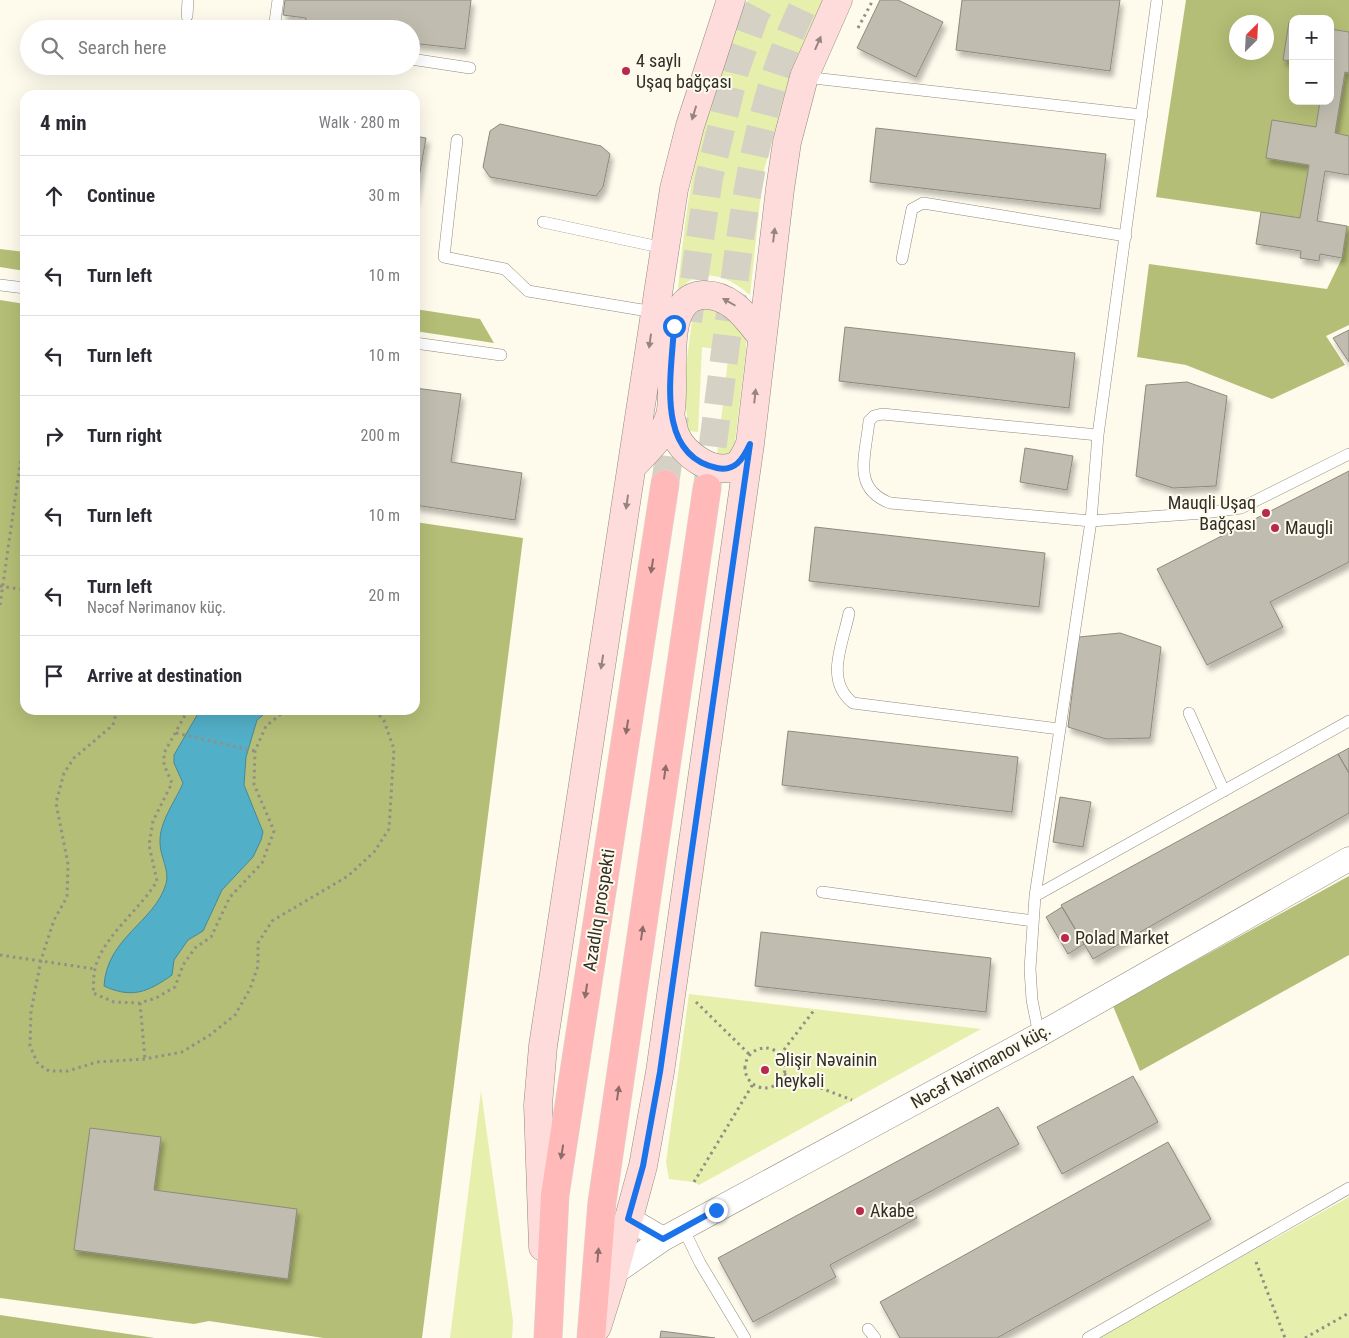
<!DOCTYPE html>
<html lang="en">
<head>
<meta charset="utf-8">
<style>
  :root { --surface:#fff; --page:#f7f7f7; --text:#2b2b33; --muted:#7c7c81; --line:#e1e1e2 }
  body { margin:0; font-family:"Roboto Condensed",sans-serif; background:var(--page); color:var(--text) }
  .controls { position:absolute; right:15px; top:15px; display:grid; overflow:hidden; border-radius:10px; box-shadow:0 5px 20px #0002 }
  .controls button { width:45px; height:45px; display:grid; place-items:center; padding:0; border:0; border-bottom:1px solid var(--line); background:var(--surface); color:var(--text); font:25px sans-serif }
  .compass { position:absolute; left:1229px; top:15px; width:45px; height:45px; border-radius:50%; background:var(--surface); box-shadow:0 5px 20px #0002; rotate:24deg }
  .stop { position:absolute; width:15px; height:15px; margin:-11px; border:4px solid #1a73e8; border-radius:50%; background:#fff }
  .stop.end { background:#1a73e8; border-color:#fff; box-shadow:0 1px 5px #0008 }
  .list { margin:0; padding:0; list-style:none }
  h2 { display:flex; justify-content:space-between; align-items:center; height:65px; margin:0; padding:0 20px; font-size:21px }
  h2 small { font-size:16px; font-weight:400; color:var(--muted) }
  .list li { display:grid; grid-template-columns:32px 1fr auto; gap:15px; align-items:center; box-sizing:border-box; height:80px; padding:0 20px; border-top:1px solid var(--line) }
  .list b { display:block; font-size:19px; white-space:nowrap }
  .list p { margin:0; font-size:16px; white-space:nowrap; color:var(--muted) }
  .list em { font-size:16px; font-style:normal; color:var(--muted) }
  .icon { flex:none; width:28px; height:28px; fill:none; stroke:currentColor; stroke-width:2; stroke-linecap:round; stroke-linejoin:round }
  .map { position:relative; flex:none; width:1349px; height:1338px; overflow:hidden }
  .search { position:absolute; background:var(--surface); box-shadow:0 5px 20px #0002; left:20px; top:20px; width:400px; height:55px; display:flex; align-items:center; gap:12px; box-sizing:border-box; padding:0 18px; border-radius:28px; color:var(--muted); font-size:19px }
  .panel { position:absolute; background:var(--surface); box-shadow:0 5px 20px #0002; left:20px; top:90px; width:400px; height:625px; border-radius:15px }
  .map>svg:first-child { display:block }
  .green { fill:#e6efac }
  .forest { fill:#b5be76; fill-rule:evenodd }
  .water { fill:#52afc8; stroke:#488898 }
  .building { fill:#c0bdb0; stroke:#8d8a7d; filter:url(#shadow) }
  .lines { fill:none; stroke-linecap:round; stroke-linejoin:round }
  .primary-tunnel { stroke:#d5d1c5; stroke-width:28; stroke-dasharray:28 14; stroke-linecap:butt }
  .service-casing { stroke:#8e8b7e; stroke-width:12 }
  .minor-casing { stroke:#8e8b7e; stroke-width:25 }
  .secondary-casing { stroke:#8e8b7e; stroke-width:29 }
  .primary-casing { stroke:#dad9d8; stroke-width:29 }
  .path { stroke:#928f86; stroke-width:3; stroke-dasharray:2.5 4; stroke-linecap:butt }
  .service { stroke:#fff; stroke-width:11 }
  .minor { stroke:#fff; stroke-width:24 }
  .secondary { stroke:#ffdcdc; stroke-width:28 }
  .primary { stroke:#ffb9b9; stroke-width:28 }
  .oneway { fill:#988582 }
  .oneway2 { fill:#8d6d6a }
  .route { stroke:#1a73e8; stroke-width:6 }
  .poi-dot { fill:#b9284e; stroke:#fefaec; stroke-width:2 }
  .labels { text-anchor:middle; stroke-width:4; stroke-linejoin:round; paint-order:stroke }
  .poi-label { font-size:18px; fill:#302e29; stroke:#fefaec; text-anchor:start }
  .street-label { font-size:18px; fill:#302e29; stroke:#fefaec }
</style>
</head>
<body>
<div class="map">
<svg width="1349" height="1338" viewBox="0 0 1349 1338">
  <defs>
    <filter id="shadow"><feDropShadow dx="3" dy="5.5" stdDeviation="2.5" flood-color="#0004"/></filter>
  </defs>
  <rect width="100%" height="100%" fill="#fefaec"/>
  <path class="green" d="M 748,0 L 823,0 L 787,86 L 763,174 L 750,295 C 735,282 716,270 695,278 C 689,280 683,286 678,290 C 685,209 697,133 723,55 C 729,37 739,18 748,0 Z
    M 708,308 L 725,309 L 746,332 L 746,351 L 733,458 L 717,456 L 729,351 L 702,347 L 698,432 L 688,431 L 684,382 L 692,320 L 698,311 Z
    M 689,994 L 981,1029 L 699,1185 L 694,1182 L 669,1179 L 666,1162 Z
    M 481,1091 L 513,1321 L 512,1338 L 450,1338 Z
    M 1349,1197 L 1349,1338 L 1097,1338 Z"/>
  <path class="forest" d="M 1186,0 L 1349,0 L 1349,32 L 1330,29 L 1330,19 L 1293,19 L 1284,60 L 1293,61 L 1293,101 L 1320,101 L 1316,127 L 1266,158 L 1309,165 L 1300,218 L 1156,197 ZM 1236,22 L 1266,22 L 1266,52 L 1236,52 Z
    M 1345,72 L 1349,73 L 1349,136 L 1335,133 Z
    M 1347,226 L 1349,226 L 1349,325 L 1326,336 L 1345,365 L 1272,399 L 1186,365 L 1137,357 L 1149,264 L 1327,289 L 1342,258 Z
    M 0,249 L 25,252 L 25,271 L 0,267 Z
    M 0,300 L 25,304 L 25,710 L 415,710 L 415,522 L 523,538 L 422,1338 L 324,1338 L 209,1321 L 194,1324 L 0,1298 Z
    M 415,309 L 480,319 L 494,343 L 415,331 Z
    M 1349,876 L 1349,955 L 1140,1071 L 1113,1006 Z
    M 0,1315 L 155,1338 L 0,1338 Z"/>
  <path class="water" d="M 200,710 L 269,710 L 257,720 L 246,757 L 244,785 L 263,832 L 261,840 L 253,857 L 222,890 L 203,931 L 188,940 L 174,960 L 172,975 C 148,992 132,999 104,986 C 107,937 154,923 166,884 C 170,871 160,856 160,843 C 159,822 175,802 183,783 L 174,763 L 174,755 Z"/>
  <path class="building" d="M 285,0 L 471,0 L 465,49 L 411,43 L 411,29 L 305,29 L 306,18 L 283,15 Z
    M 880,0 L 898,0 L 943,22 L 916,77 L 857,48 Z
    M 962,0 L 1120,0 L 1110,71 L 956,50 Z
    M 1289,22 L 1293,23 L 1293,61 L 1283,60 Z
    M 1330,29 L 1349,32 L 1349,73 L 1345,72 L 1335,133 L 1349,136 L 1349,175 L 1325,171 L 1317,221 L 1347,226 L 1342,258 L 1320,254 L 1319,261 L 1300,258 L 1301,251 L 1256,244 L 1261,212 L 1300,218 L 1309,165 L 1266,158 L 1272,120 L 1316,127 L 1320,101 L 1330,101 Z
    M 500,124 L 601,146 L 610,154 L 603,187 L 596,196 L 490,177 L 483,167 L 490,131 Z
    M 876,128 L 1106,154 L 1100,209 L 870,182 Z
    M 415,136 L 426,138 L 415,201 Z
    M 845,327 L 1075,353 L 1069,408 L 839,381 Z
    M 1349,330 L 1349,362 L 1333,338 Z
    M 1187,382 L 1227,396 L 1216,486 L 1173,488 L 1136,476 L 1146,385 Z
    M 415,388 L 461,394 L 451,462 L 522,473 L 515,520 L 415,505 Z
    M 1025,448 L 1073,456 L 1067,490 L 1020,482 Z
    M 1349,471 L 1349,562 L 1270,602 L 1283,627 L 1207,665 L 1157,569 Z
    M 815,527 L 1045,553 L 1039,607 L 809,581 Z
    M 1120,633 L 1161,647 L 1150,738 L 1106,739 L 1068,727 L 1079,637 Z
    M 788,731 L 1018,757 L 1012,812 L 782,785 Z
    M 1349,748 L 1349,773 L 1338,754 Z
    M 1338,754 L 1349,773 L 1349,813 L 1093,959 L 1061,905 Z
    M 1060,797 L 1091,802 L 1083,847 L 1053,842 Z
    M 1062,907 L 1084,944 L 1068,954 L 1046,917 Z
    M 761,932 L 991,958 L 986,1012 L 755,986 Z
    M 1133,1076 L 1158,1122 L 1062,1174 L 1037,1127 Z
    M 998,1107 L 1019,1144 L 909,1203 L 917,1218 L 830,1265 L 836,1277 L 753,1322 L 718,1258 Z
    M 90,1128 L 161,1137 L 154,1190 L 297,1209 L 288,1279 L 74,1250 Z
    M 1168,1142 L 1211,1219 L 997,1338 L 900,1338 L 880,1302 Z
    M 661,1331 L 715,1338 L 660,1338 Z"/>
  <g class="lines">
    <path class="primary-tunnel" d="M 688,321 L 709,178 L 735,71 L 755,15 L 763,0
      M 665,484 L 675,416
      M 707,488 C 716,423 724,357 733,292 C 746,191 760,93 806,0"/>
    <g class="service-casing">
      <path id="service" d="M 187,16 L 188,0
        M 274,29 L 278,0
        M 411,59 L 470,68
        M 804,77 L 1142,115
        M 457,140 L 444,257 L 505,269 L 528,291 L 654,312
        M 543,222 L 664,248
        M 902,259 L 912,209 L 923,203 L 1126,236
        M 0,285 L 25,288
        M 415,343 L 501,355
        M 1098,435 L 882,414 L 874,416 L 869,421 C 866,455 851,488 890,503 L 1091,521 L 1204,513 L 1241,508 L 1349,454
        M 849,613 C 843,644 824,680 853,703 L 1059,729
        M 1189,713 L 1224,791
        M 822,892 L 1033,921
        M 1035,896 L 1349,721
        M 1039,1035 L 1032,1000 L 1030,969 L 1035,896 L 1091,521 L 1098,435 L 1157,0
        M 683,1228 L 700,1263 L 745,1338
        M 868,1329 L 875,1338
        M 1088,1338 L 1349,1188"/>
    </g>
    <g class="minor-casing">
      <path id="minor" d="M 629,1219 L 663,1239
        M 614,1273 L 663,1239 L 1039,1035 L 1349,859"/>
    </g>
    <g class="secondary-casing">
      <path id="secondary" d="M 670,415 C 672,421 673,428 675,434 C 683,454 713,476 735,466 C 743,462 746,452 750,444
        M 632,467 C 645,452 665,435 670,415 C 678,387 657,298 703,295 C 731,294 746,317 762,337
        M 543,1247 L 538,1105 L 543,1046 L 674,189 L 690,126 L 731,0
        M 597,1327 L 614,1273 L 643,1166 L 660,1072 L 750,444 L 780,189 L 787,142 L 804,77 L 838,0"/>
    </g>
    <g class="primary-casing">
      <path id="primary" d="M 548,1338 L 555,1195 L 665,484
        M 591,1338 L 602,1202 L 707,488"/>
    </g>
    <path class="path" d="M 858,28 L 873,0
      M 0,586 L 25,590
      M 0,605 L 25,430
      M 117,710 L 113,725 L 74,758 L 64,773 L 56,803 L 68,864 L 67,897 L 54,920 L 41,960 L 31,1011 L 30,1046 L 38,1064 L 49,1071 L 68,1071 L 97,1062 L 145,1059 L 182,1052 L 210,1035 L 235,1015 L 250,989 L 258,966 L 258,943 L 272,921 L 348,876 L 374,852 L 389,829 L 394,749 L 384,721 L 375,710
      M 188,710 L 164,753 L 164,765 L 172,783 L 153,821 L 149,845 L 157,881 C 140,910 102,937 95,969 C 93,977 94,985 93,993 L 114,1002 L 140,1003 L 156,998 L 175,987 L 183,965 L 195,948 L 211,937 L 230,897 L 262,863 L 274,831 L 254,784 L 255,751 L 266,726 L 286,710
      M 176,733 L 255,751
      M 0,955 L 95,969
      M 696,1002 L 750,1055
      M 140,1003 L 145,1059
      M745 1068a20 20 0 1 1 40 0a20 20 0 1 1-40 0Z
      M 780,1055 L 815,1009
      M 784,1074 L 852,1100
      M 694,1182 L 753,1084
      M 1256,1262 L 1285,1338
      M 1305,1338 L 1349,1313"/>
    <use href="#service" class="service"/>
    <use href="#minor" class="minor"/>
    <use href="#secondary" class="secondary"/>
    <use href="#primary" class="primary"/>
  </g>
  <defs><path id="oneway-solid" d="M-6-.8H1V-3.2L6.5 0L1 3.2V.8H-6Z" transform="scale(1.25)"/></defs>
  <g class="oneway">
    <use href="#oneway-solid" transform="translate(818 43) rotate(-66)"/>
    <use href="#oneway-solid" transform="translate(694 113) rotate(107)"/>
    <use href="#oneway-solid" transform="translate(774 235) rotate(-83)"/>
    <use href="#oneway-solid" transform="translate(729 302) rotate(-150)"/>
    <use href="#oneway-solid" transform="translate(650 341) rotate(98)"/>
    <use href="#oneway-solid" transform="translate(755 396) rotate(-84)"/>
    <use href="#oneway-solid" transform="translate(627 502) rotate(98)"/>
    <use href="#oneway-solid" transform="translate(602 662) rotate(99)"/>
  </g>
  <g class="oneway2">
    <use href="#oneway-solid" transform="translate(652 566) rotate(99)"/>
    <use href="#oneway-solid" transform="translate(627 727) rotate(99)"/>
    <use href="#oneway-solid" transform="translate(665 772) rotate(-82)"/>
    <use href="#oneway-solid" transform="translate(642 933) rotate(-82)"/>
    <use href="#oneway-solid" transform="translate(586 991) rotate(99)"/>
    <use href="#oneway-solid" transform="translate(618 1093) rotate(-82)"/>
    <use href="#oneway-solid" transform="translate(562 1152) rotate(99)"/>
    <use href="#oneway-solid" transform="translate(598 1255) rotate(-85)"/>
  </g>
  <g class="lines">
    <path class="route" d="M 674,326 C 672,372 654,455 717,468 C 735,472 743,459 750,444 L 660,1072 L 643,1166 L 628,1219 L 663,1239 L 716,1210"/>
  </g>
  <g class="poi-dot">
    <circle cx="626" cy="71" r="5"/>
    <circle cx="1266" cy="513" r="5"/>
    <circle cx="1275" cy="528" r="5"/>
    <circle cx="1065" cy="938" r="5"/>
    <circle cx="765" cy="1070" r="5"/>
    <circle cx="860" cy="1211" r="5"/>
  </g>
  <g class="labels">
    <g class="poi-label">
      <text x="636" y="67">4 saylı<tspan x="636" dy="21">Uşaq bağçası</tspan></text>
      <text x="1256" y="509" text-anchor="end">Mauqli Uşaq<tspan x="1256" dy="21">Bağçası</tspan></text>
      <text x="1285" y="534">Maugli</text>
      <text x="1075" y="944">Polad Market</text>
      <text x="775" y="1066">Əlişir Nəvainin<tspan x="775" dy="21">heykəli</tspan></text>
      <text x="870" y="1217">Akabe</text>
    </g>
    <g class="street-label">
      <text transform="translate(599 910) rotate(-81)" y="6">Azadlıq prospekti</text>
      <text transform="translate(981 1066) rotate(-29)" y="6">Nəcəf Nərimanov küç.</text>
    </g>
  </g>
</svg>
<div class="controls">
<button>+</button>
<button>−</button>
</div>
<svg class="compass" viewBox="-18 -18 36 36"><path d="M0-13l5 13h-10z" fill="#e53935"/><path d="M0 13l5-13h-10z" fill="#7c7c81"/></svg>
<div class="stop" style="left:674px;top:326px"></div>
<div class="stop end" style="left:716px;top:1210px"></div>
<div class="search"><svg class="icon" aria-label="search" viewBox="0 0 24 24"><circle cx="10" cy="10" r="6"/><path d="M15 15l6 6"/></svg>Search here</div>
<section class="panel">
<h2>4 min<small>Walk · 280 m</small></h2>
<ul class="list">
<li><svg class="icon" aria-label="ahead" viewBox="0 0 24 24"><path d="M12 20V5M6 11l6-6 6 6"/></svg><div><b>Continue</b></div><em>30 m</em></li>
<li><svg class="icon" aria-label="left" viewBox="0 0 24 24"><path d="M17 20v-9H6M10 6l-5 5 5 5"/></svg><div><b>Turn left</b></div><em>10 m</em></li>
<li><svg class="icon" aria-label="left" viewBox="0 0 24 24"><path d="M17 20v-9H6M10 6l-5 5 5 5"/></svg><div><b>Turn left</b></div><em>10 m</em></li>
<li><svg class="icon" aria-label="right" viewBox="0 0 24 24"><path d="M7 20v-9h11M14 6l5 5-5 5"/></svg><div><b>Turn right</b></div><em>200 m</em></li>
<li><svg class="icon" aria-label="left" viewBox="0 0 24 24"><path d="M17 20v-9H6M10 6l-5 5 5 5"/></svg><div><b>Turn left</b></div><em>10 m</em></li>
<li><svg class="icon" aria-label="left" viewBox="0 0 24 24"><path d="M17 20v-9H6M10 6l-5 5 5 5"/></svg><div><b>Turn left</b><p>Nəcəf Nərimanov küç.</p></div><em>20 m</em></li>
<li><svg class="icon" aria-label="arrive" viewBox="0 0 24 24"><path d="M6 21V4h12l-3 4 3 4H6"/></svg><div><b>Arrive at destination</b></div></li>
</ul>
</section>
</div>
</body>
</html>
